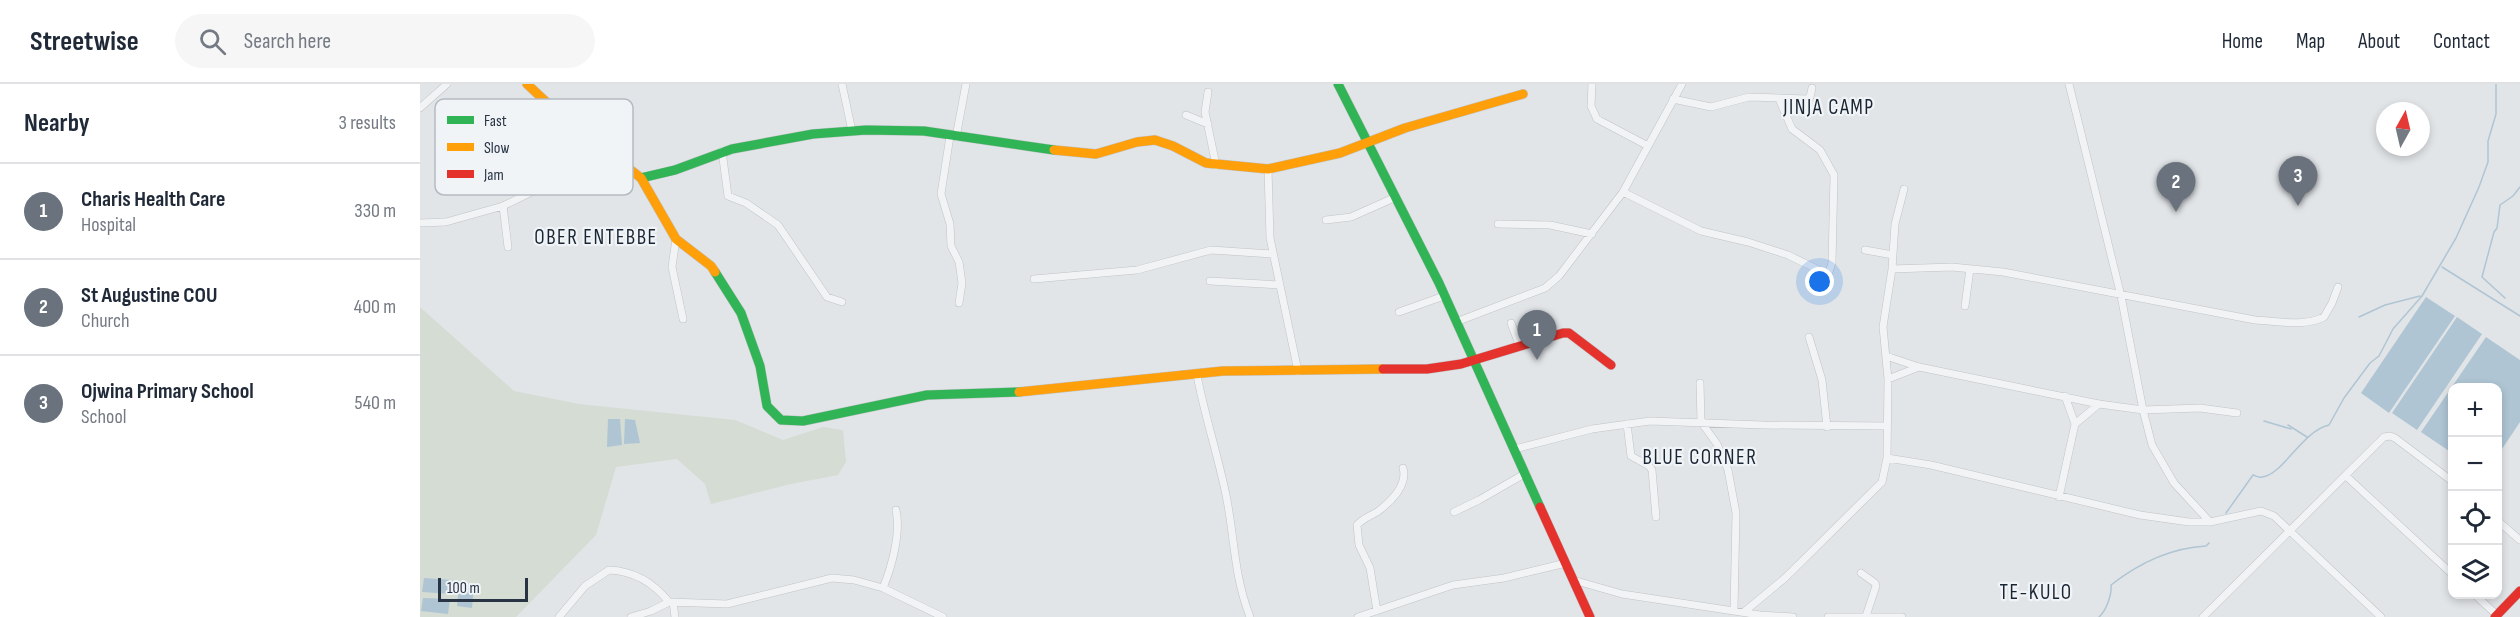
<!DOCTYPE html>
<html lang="en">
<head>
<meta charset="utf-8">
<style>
  :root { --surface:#fff; --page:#f6f6f7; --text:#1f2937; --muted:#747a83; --line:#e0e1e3; --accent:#69727d }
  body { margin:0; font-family:"Sofia Sans Condensed",sans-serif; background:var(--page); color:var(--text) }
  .controls { position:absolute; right:18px; bottom:18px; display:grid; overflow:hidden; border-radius:12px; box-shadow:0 3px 9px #0003 }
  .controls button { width:54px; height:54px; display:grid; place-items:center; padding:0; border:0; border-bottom:2px solid var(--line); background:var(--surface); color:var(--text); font:30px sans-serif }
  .compass { position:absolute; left:1956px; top:18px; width:54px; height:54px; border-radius:50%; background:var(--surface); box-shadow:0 3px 9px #0003; rotate:8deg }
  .scale { position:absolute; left:18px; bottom:15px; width:90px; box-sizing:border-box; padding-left:6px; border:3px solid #283443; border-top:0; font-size:16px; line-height:21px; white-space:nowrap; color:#283443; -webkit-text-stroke:4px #f0f4f7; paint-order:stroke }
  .you { position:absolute; left:1400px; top:198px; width:21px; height:21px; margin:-15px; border:4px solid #fff; border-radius:50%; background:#1a73e8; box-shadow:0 0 0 9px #1a73e833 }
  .badge { display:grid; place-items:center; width:39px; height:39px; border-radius:50%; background:var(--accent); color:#fff; font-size:20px; font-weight:700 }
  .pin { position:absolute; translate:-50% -50px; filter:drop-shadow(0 2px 3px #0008) }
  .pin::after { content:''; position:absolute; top:32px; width:21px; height:18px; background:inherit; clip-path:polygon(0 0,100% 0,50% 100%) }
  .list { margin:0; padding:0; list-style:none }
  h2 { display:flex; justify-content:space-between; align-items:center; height:78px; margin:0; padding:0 24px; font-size:26px }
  h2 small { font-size:20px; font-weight:400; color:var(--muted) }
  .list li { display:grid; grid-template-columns:39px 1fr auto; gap:18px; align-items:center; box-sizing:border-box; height:96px; padding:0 24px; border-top:2px solid var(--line) }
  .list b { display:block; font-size:22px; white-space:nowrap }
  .list p { margin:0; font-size:20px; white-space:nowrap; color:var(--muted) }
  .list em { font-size:20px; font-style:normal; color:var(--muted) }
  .icon { flex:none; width:33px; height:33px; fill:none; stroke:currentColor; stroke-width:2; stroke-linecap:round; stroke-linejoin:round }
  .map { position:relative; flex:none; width:2100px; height:533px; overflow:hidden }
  header { display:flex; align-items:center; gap:36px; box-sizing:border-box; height:84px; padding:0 30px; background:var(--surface); border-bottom:2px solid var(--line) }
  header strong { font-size:28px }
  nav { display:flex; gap:33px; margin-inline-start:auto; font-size:21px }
  .search { width:420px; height:54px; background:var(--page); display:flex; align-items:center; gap:15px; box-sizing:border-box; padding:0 21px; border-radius:33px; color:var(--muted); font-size:22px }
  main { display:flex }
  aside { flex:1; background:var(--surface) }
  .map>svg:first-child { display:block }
  .green { fill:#d4dcd3 }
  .water { fill:#afc5d4 }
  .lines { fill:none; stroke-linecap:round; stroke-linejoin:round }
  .stream { stroke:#afc5d4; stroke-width:1.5 }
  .street-casing { stroke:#c0c3c6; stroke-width:8 }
  .fast-casing { stroke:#c0c3c6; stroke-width:10 }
  .slow-casing { stroke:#c0c3c6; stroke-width:10 }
  .jam-casing { stroke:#c0c3c6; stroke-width:10 }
  .street { stroke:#f2f3f4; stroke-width:7 }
  .fast { stroke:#30b455; stroke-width:9 }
  .slow { stroke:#ff9f0a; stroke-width:9 }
  .jam { stroke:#e5322d; stroke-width:9 }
  .labels { text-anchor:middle; stroke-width:4.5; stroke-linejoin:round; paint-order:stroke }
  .quarter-label { font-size:21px; letter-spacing:1.5px; fill:#1a2533; stroke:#f0f4f7 }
  .key { fill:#f0f4f7; stroke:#b4bac1; stroke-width:1.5 }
  .key-label { font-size:16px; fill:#283443 }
</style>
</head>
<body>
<header>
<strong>Streetwise</strong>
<div class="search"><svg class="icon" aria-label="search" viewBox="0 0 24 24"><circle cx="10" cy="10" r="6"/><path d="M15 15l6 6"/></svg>Search here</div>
<nav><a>Home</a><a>Map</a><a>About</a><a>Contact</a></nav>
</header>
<main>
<aside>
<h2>Nearby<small>3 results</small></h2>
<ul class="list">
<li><span class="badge">1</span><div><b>Charis Health Care</b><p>Hospital</p></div><em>330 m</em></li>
<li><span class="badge">2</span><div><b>St Augustine COU</b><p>Church</p></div><em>400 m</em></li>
<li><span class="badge">3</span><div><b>Ojwina Primary School</b><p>School</p></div><em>540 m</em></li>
</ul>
</aside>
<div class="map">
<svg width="2100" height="533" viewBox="0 0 2100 533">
  <rect width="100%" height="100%" fill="#e2e5e8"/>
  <path class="green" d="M 0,223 L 94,307 L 159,320 L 315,336 L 363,356 L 403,343 L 423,346 L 426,378 L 418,391 L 371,400 L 291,420 L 285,400 L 257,375 L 196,383 L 176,451 L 96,533 L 0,533 Z"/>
  <path class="water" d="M 2006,213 L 2035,232 L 1969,329 L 1941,309 Z
    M 2037,233 L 2062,250 L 1997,346 L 1972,329 Z
    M 2066,253 L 2100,276 L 2100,338 L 2078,371 L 2078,304 L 2032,304 L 2032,369 L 2001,348 Z
    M 188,335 L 200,335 L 202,361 L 187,363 Z
    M 205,335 L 215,336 L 220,359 L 204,360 Z
    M 4,494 L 33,496 L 31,510 L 2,508 Z
    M 54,502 L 52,524 L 37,522 L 39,503 Z
    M 3,514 L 30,515 L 28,530 L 1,527 Z"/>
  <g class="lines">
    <path class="stream" d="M 2022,183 L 2100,232
      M 2085,214 L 2062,193 L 2074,148 L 2077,144 L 2080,121 L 2093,112 L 2100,103
      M 1939,233 L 1965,221 L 2000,212
      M 1844,337 L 1871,345
      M 1868,341 L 1887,353
      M 1806,429 L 1833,391 C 1836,392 1839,394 1842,393 C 1863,391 1882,347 1909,341 L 1924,314 L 1950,279 L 1959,272 L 1973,245 L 2002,212 L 2036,154 L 2059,103 L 2068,78 L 2068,57 L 2076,30 L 2076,0
      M 1679,533 C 1686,527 1692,511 1691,501 C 1719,479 1750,464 1786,462 L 1789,459"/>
    <g class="street-casing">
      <path id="street" d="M 422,0 L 432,47
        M 1172,0 L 1171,22 L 1177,35 L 1228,62
        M 1649,0 L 1701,212 L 1723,326 L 1732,361 L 1754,399 L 1790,438
        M 788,8 L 785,28 L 796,81
        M 1253,15 L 1291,23 L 1329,13 L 1387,15 L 1390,13 L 1392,4
        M 0,24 L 27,0
        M 766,31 L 788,40
        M 530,52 L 521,110 L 530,140 L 531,162 L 539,178 L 542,199 L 539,219
        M 536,53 L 546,0
        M 302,67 L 308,112 L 326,119 L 358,141 L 407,213 L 422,218
        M 848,85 L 850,154 L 878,287
        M 1203,108 L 1281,147 L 1328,158 L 1368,171 L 1403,188 L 1409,188 L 1412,179 L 1414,91 L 1400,66 L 1372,45 L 1359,15
        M 906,136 L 931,133 L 976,113
        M 0,139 L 26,138 L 83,122
        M 1078,140 L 1130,141 L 1172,150
        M 256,155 L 252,183 L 263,235
        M 88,163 L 83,122 C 118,106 151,87 182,63
        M 1445,166 L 1473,171
        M 1472,185 L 1475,140 L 1484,105
        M 614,195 L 717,186 L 791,166 L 853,170
        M 790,197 L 859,201
        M 1545,222 L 1550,185
        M 979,228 L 1024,212
        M 1036,238 L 1125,204 L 1139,192 L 1203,108 L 1262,0
        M 1091,239 L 1100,263
        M 1389,253 L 1402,296 L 1407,343
        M 1466,272 L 1499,283 L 1679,320 L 1723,326 L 1780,324 L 1817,329
        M 777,291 C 785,334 799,374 807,416 C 815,459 814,491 830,533
        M 1468,295 L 1499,283
        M 1280,299 L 1281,338 L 1297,360 L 1308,386 L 1316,429 L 1314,526
        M 1207,340 L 1211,372 L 1229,382 L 1232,386 L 1236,433
        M 1655,340 L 1679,320
        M 1095,365 L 1172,345 L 1230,337 L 1343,341 L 1467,342
        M 1467,374 L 1511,381 L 1720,431 L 1769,438 L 1790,438 L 1841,427 L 1854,432 L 1961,533
        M 1926,392 L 2032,490
        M 1639,413 L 1655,340 L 1645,312
        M 1034,428 L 1059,416 L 1106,389
        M 2078,437 L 2100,456
        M 1441,489 L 1455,499 L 1456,502 L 1446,532
        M 1153,496 L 1202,510 L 1340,531 L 1373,533
        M 463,504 C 472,482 481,449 476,426
        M 2054,510 L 2077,531
        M 253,518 L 255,533
        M 957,527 L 950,484 L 939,461 L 937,441 C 942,435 950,432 957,428 C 971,418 988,401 983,384
        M 1324,528 L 1365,494 L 1462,398 L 1467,374 L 1468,295 L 1463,243 L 1472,185 L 1532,183 L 1583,188 L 1835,236 C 1857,237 1884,243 1904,233 L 1912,219 L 1918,203
        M 139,533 L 165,502 L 189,486 C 214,487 233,498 249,518
        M 211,533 L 231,527 L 249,518 L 307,520 L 412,494 L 434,496 L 463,504 L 523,533
        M 938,533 L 1033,501 L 1084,494 L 1146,479
        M 1408,533 L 1482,533
        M 1783,533 L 1964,353 L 1970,352 L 1975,354 L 2032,397"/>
    </g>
    <g class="fast-casing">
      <path id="fast" d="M 918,0 L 1019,199 L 1120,423
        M 221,94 L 255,86 L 312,65 L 393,50 L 446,46 L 504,47 L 634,66
        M 295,188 L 321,229 L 340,282 L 347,322 L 361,336 L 383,337 L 507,311 L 599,308"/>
    </g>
    <g class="slow-casing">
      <path id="slow" d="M 107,0 L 139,30 L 221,94 L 256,155 L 291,182 L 295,188
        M 634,66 L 676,70 L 717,58 L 735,56 L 753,62 L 786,79 L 848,85 L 920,69 L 985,44 L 1103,10
        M 599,308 L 803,287 L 963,285"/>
    </g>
    <g class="jam-casing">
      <path id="jam" d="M 963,285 L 1007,285 L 1041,280 L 1143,249 L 1149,249 L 1191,281
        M 1120,423 L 1170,533
        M 2075,533 L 2100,507"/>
    </g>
    <use href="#street" class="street"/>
    <use href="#fast" class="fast"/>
    <use href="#slow" class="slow"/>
    <use href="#jam" class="jam"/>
  </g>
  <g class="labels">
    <g class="quarter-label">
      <text x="1409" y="30">JINJA CAMP</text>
      <text x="176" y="160">OBER ENTEBBE</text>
      <text x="1280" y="380">BLUE CORNER</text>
      <text x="1616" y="515">TE-KULO</text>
    </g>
  </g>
  <rect x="15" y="15" width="198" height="96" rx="9" class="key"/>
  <rect x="27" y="32" width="27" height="8" fill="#30b455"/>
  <rect x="27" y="59" width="27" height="8" fill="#ff9f0a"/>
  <rect x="27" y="86" width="27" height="8" fill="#e5322d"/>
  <g class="key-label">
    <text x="64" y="42">Fast</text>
    <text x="64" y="69">Slow</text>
    <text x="64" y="96">Jam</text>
  </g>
</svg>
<div class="controls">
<button>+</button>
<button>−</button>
<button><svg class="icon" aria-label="locate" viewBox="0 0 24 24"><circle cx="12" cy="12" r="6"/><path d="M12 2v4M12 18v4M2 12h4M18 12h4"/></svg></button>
<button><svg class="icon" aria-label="layers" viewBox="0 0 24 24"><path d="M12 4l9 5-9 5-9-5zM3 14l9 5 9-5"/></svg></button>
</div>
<svg class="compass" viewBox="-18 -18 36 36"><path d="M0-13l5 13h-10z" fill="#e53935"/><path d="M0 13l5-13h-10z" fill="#747a83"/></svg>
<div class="scale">100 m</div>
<div class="you"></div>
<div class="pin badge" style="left:1117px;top:276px">1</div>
<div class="pin badge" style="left:1756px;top:128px">2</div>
<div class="pin badge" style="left:1878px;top:122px">3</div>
</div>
</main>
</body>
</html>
